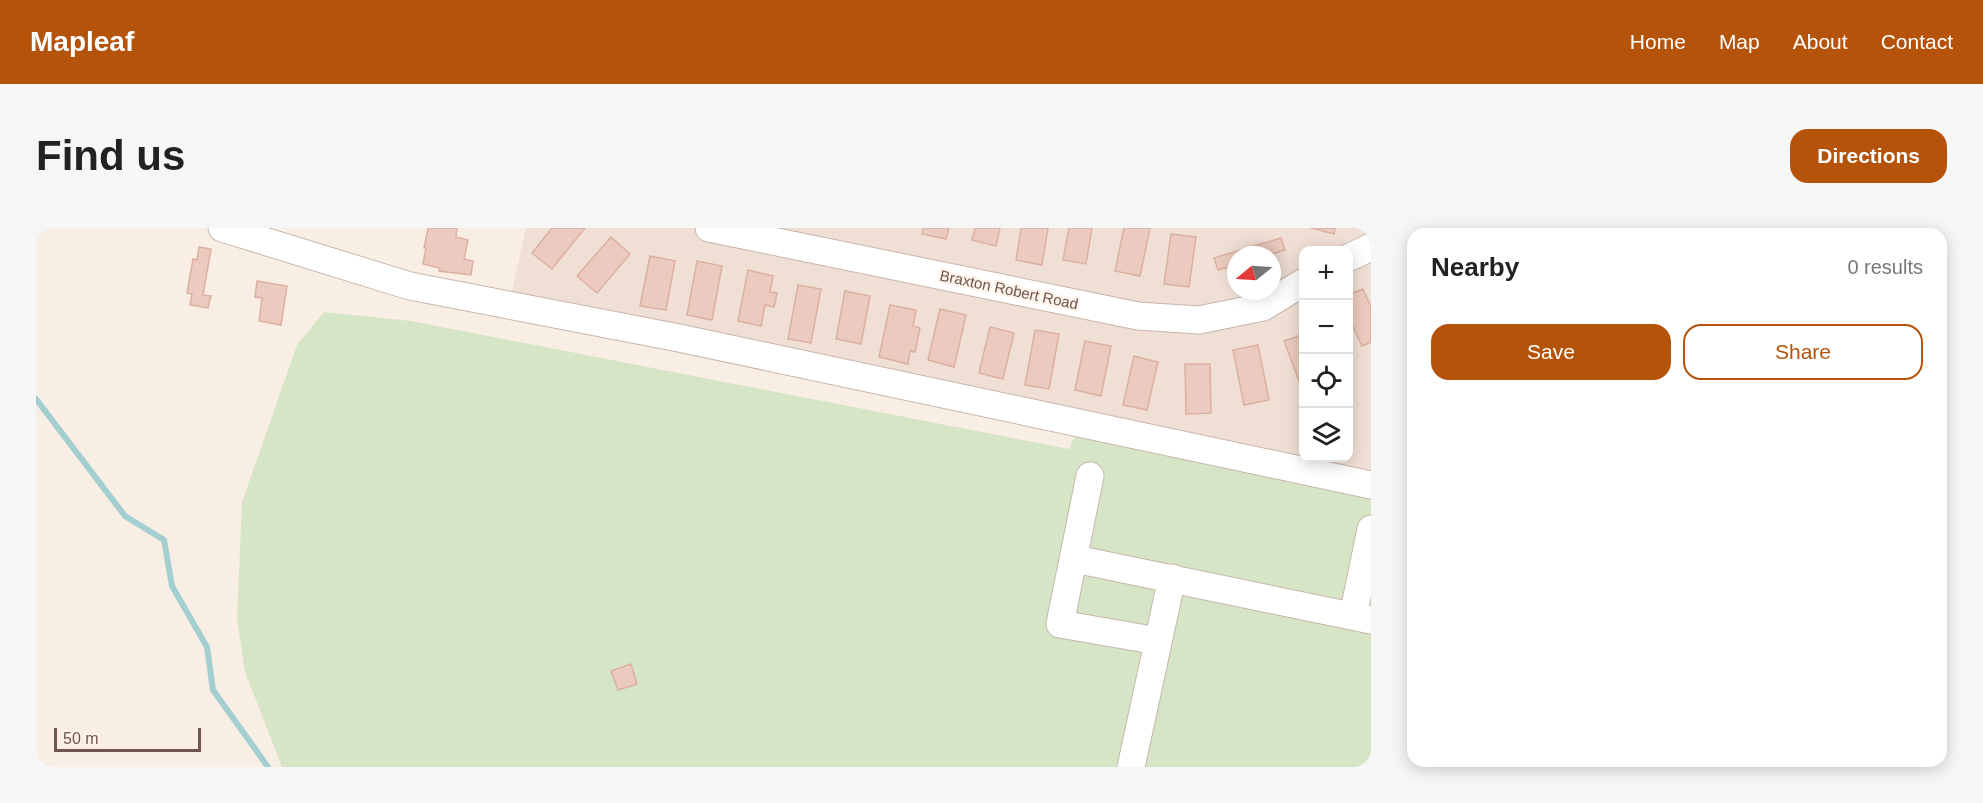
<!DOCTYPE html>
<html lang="en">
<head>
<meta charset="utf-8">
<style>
  :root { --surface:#fff; --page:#f6f6f6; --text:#222; --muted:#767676; --line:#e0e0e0; --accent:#b45309 }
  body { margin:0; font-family:Arial,sans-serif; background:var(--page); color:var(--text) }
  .controls { position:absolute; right:18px; top:18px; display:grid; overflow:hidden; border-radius:12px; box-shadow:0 3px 15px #0003 }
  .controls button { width:54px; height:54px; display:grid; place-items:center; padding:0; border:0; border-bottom:2px solid var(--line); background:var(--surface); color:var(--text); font:30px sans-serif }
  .compass { position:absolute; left:1191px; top:18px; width:54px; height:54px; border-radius:50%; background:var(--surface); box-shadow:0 3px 15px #0003; rotate:252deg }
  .scale { position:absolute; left:18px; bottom:15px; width:147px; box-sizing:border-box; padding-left:6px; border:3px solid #6f554d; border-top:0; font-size:16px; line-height:21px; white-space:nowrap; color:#6f554d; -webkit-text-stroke:4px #fdf3ea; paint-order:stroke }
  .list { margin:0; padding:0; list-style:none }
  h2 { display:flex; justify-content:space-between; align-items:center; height:78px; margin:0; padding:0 24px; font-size:26px }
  h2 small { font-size:20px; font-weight:400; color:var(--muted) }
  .actions { display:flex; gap:12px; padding:18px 24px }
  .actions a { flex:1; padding:14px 0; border:2px solid var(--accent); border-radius:18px; text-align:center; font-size:21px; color:var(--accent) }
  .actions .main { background:var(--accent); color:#fff }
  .icon { flex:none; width:33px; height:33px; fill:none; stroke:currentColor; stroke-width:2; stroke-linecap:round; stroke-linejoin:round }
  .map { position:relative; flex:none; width:1335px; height:539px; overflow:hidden; border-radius:18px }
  header { display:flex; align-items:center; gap:36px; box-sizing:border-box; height:84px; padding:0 30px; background:var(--accent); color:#fff }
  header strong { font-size:28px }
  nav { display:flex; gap:33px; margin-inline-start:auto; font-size:21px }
  .intro { display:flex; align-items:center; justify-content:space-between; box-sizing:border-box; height:144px; padding:0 36px }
  h1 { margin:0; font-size:42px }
  .button { padding:15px 27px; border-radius:18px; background:var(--accent); color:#fff; font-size:21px; font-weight:700 }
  main { display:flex; gap:36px; padding:0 36px }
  aside { flex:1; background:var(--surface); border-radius:18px; box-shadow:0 3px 15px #0003 }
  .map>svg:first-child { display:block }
  .residential { fill:#f0dfd4; fill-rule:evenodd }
  .green { fill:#d6e5c5 }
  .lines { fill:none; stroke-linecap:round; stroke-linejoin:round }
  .stream { stroke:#a3cfd1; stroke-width:6 }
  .building { fill:#ebcbbf; stroke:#dcb0a1; stroke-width:1.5 }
  .minor-casing { stroke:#c9b6ac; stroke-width:29 }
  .minor { stroke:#fff; stroke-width:27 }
  .labels { text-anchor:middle; stroke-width:4.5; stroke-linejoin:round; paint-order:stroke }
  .street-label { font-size:15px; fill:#6f554d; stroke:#fdf3ea }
</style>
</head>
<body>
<header>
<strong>Mapleaf</strong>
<nav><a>Home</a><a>Map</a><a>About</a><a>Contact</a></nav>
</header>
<div class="intro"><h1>Find us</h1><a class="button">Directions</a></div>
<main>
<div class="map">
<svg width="1335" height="539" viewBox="0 0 1335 539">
  <rect width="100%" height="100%" fill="#f9eee4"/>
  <path class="residential" d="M 490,0 L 1335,0 L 1335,268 L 471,86 ZM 1268,22 L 1312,22 L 1312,230 L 1268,230 ZM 1200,27 L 1236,27 L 1236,63 L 1200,63 Z"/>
  <path class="green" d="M 288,84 L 375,93 L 1033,221 L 1040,206 L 1335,268 L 1335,539 L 246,539 L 209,444 L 201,391 L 206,274 L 261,117 Z"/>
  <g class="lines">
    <path class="stream" d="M 0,171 L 89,288 L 128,312 L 136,358 L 171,419 L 177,462 L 232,539"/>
  </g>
  <path class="building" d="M 392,0 L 421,0 L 420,9 L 432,12 L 428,31 L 437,33 L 435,47 L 403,43 L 404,40 L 387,36 L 390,20 L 388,20 Z
    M 516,0 L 549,0 L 516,41 L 496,25 Z
    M 887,0 L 913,0 L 910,11 L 886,6 Z
    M 939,0 L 964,0 L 960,18 L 936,12 Z
    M 985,0 L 1012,0 L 1006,37 L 980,32 Z
    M 1033,0 L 1056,0 L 1050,36 L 1027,32 Z
    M 1088,0 L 1114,0 L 1104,48 L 1079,43 Z
    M 1275,0 L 1299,0 L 1298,6 Z
    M 1135,6 L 1160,9 L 1153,59 L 1128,56 Z
    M 575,9 L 594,26 L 561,65 L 541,48 Z
    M 1245,10 L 1249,22 L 1233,27 L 1200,27 L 1200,37 L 1182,42 L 1178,30 Z
    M 163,19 L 175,21 L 167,67 L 175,68 L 172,80 L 154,77 L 156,66 L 151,65 L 157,31 L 161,32 Z
    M 614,28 L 639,33 L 630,82 L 604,78 Z
    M 661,33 L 686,38 L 676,92 L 651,87 Z
    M 712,42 L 737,48 L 734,64 L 741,65 L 738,79 L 729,77 L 725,98 L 702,93 Z
    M 221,53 L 251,58 L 245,97 L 223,93 L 226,70 L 219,69 Z
    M 762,57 L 785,61 L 775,115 L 752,111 Z
    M 1327,61 L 1335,79 L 1335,114 L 1326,118 L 1312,88 L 1312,67 Z
    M 809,63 L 834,68 L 825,116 L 800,111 Z
    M 854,77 L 880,82 L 877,98 L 884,100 L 879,124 L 874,123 L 872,136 L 843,129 Z
    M 904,81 L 930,87 L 918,139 L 892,132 Z
    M 954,99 L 978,105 L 967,151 L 943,145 Z
    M 999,102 L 1023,106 L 1013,161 L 989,157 Z
    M 1268,106 L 1268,161 L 1266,161 L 1248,113 Z
    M 1049,113 L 1075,118 L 1065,168 L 1039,162 Z
    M 1222,117 L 1233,172 L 1208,177 L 1197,122 Z
    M 1098,128 L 1122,134 L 1111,182 L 1087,177 Z
    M 1149,136 L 1174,136 L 1175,185 L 1150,186 Z
    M 595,436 L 601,456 L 582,462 L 575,443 Z"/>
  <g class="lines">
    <g class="minor-casing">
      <path id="minor" d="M 186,0 L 374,58 L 643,110 L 1335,257
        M 673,0 L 1102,88 L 1163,92 L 1227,79 L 1268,54
        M 1312,30 L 1335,19
        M 1054,248 L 1024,396 L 1122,413
        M 1039,331 L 1335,392
        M 1317,388 L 1335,301
        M 1095,539 L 1136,350"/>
    </g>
    <use href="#minor" class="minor"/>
  </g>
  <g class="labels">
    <g class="street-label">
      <text transform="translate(973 62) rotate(12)" y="5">Braxton Robert Road</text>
    </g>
  </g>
</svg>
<div class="controls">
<button>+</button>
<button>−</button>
<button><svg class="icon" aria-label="locate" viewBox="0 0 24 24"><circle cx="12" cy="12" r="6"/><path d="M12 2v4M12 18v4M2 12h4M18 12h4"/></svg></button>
<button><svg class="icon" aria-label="layers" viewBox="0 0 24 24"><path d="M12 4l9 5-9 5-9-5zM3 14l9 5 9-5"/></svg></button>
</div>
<svg class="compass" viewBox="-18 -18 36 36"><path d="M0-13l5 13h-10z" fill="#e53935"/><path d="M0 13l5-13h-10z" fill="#767676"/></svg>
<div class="scale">50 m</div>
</div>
<aside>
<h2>Nearby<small>0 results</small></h2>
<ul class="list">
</ul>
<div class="actions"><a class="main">Save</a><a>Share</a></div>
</aside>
</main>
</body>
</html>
